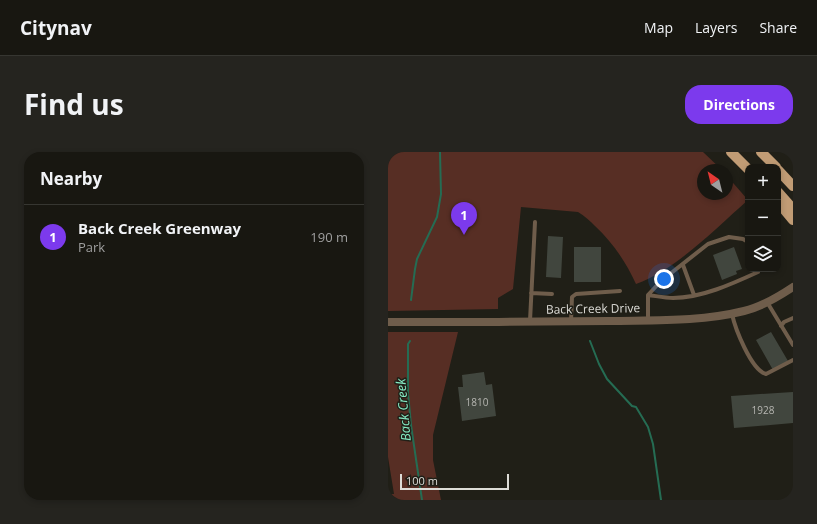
<!DOCTYPE html>
<html lang="en">
<head>
<meta charset="utf-8">
<style>
  :root { --surface:#181711; --page:#25241f; --text:#f1f3f6; --muted:#9f9f9f; --line:#363631; --accent:#7c3aed }
  body { margin:0; font-family:"Open Sans",sans-serif; background:var(--page); color:var(--text) }
  .controls { position:absolute; right:12px; top:12px; display:grid; overflow:hidden; border-radius:8px; box-shadow:0 2px 6px #0003 }
  .controls button { width:36px; height:36px; display:grid; place-items:center; padding:0; border:0; border-bottom:1px solid var(--line); background:var(--surface); color:var(--text); font:20px sans-serif }
  .compass { position:absolute; left:309px; top:12px; width:36px; height:36px; border-radius:50%; background:var(--surface); box-shadow:0 2px 6px #0003; rotate:325deg }
  .scale { position:absolute; left:12px; bottom:10px; width:109px; box-sizing:border-box; padding-left:4px; border:2px solid #dddcd7; border-top:0; font-size:11px; line-height:14px; white-space:nowrap; color:#dddcd7; -webkit-text-stroke:3px #201f17; paint-order:stroke }
  .you { position:absolute; left:276px; top:127px; width:14px; height:14px; margin:-10px; border:3px solid #fff; border-radius:50%; background:#1a73e8; box-shadow:0 0 0 6px #1a73e833 }
  .badge { display:grid; place-items:center; width:26px; height:26px; border-radius:50%; background:var(--accent); color:#fff; font-size:13px; font-weight:700 }
  .pin { position:absolute; translate:-50% -33px; filter:drop-shadow(0 1px 2px #0008) }
  .pin::after { content:''; position:absolute; top:21px; width:14px; height:12px; background:inherit; clip-path:polygon(0 0,100% 0,50% 100%) }
  .list { margin:0; padding:0; list-style:none }
  h2 { display:flex; justify-content:space-between; align-items:center; height:52px; margin:0; padding:0 16px; font-size:17px }
  h2 small { font-size:13px; font-weight:400; color:var(--muted) }
  .list li { display:grid; grid-template-columns:26px 1fr auto; gap:12px; align-items:center; box-sizing:border-box; height:64px; padding:0 16px; border-top:1px solid var(--line) }
  .list b { display:block; font-size:15px; white-space:nowrap }
  .list p { margin:0; font-size:13px; white-space:nowrap; color:var(--muted) }
  .list em { font-size:13px; font-style:normal; color:var(--muted) }
  .icon { flex:none; width:22px; height:22px; fill:none; stroke:currentColor; stroke-width:2; stroke-linecap:round; stroke-linejoin:round }
  .map { position:relative; flex:none; width:405px; height:348px; overflow:hidden; border-radius:16px }
  header { display:flex; align-items:center; gap:24px; box-sizing:border-box; height:56px; padding:0 20px; background:var(--surface); border-bottom:1px solid var(--line) }
  header strong { font-size:19px }
  nav { display:flex; gap:22px; margin-inline-start:auto; font-size:14px }
  .intro { display:flex; align-items:center; justify-content:space-between; box-sizing:border-box; height:96px; padding:0 24px }
  h1 { margin:0; font-size:28px }
  .button { padding:10px 18px; border-radius:16px; background:var(--accent); color:#fff; font-size:14px; font-weight:700 }
  main { display:flex; gap:24px; padding:0 24px }
  aside { flex:1; background:var(--surface); border-radius:16px; box-shadow:0 2px 6px #0003 }
  .map>svg:first-child { display:block }
  .green { fill:#572e24 }
  .lines { fill:none; stroke-linecap:round; stroke-linejoin:round }
  .stream { stroke:#256c53; stroke-width:2 }
  .building { fill:#41463e }
  .lane { stroke:#6f5d4b; stroke-width:4 }
  .street { stroke:#6f5d4b; stroke-width:8 }
  .primary { stroke:#c19c75; stroke-width:10 }
  .labels { text-anchor:middle; stroke-width:3; stroke-linejoin:round; paint-order:stroke }
  .number-label { font-size:10px; fill:#b6b6b1 }
  .street-label { font-size:12px; fill:#dddcd7; stroke:#201f17 }
  .water-label { font-size:13px; font-style:italic; fill:#86ebc4; stroke:#201f17 }
</style>
</head>
<body>
<header>
<strong>Citynav</strong>
<nav><a>Map</a><a>Layers</a><a>Share</a></nav>
</header>
<div class="intro"><h1>Find us</h1><a class="button">Directions</a></div>
<main>
<aside>
<h2>Nearby<small></small></h2>
<ul class="list">
<li><span class="badge">1</span><div><b>Back Creek Greenway</b><p>Park</p></div><em>190 m</em></li>
</ul>
</aside>
<div class="map">
<svg width="405" height="348" viewBox="0 0 405 348">
  <rect width="100%" height="100%" fill="#201f17"/>
  <path class="green" d="M 0,0 L 315,0 L 334,18 L 315,18 L 315,42 L 339,42 L 339,24 L 360,48 C 327,77 289,117 248,132 C 238,110 225,91 207,74 C 202,69 197,64 190,60 L 133,55 L 125,137 L 110,146 L 110,157 L 0,159 Z
    M 0,180 L 70,180 L 45,283 L 45,308 L 53,348 L 0,348 L 0,342 L 6,342 L 0,305 Z"/>
  <g class="lines">
    <path class="stream" d="M 23,148 L 27,117 L 29,107 L 49,65 L 53,42 L 52,0
      M 22,189 L 20,192 L 20,241 L 23,273 L 34,348
      M 202,189 L 211,212 L 219,227 L 244,254 L 248,255 L 260,275 L 265,292 L 273,348"/>
  </g>
  <path class="building" d="M 160,84 L 175,85 L 173,126 L 158,125 Z
    M 186,95 L 213,95 L 213,130 L 186,130 Z
    M 346,95 L 354,117 L 348,119 L 349,122 L 334,128 L 325,103 Z
    M 383,180 L 400,209 L 385,218 L 368,188 Z
    M 96,220 L 98,233 L 104,232 L 108,264 L 74,269 L 70,235 L 75,235 L 74,223 Z
    M 405,240 L 405,271 L 346,276 L 343,244 Z"/>
  <g class="lines">
    <path class="lane" d="M 295,113 L 306,143
      M 143,141 L 164,142
      M 260,143 C 268,144 277,146 285,146 C 313,146 344,132 370,120 L 371,117
      M 379,150 L 405,193
      M 344,162 C 347,176 363,218 378,222 L 405,208
      M 260,168 L 260,143 L 273,129 L 320,92 L 341,85 L 355,87 L 360,90
      M 142,169 L 147,70
      M 183,169 L 184,145 L 188,142 L 232,139
      M 393,174 L 396,170 L 405,166"/>
    <path class="street" d="M 0,170 C 74,170 147,170 221,169 C 266,168 312,170 356,159 C 373,155 390,145 405,135"/>
    <path class="primary" d="M 343,0 L 360,17
      M 373,0 L 388,15
      M 390,18 L 405,34
      M 390,40 L 405,57
      M 390,50 L 405,68"/>
  </g>
  <g class="labels">
    <g class="number-label">
      <text x="89" y="254">1810</text>
      <text x="375" y="262">1928</text>
    </g>
    <g class="street-label">
      <text transform="translate(205 157) rotate(-1)" y="4">Back Creek Drive</text>
    </g>
    <g class="water-label">
      <text transform="translate(15 258) rotate(-95)" y="5">Back Creek</text>
    </g>
  </g>
</svg>
<div class="controls">
<button>+</button>
<button>−</button>
<button><svg class="icon" aria-label="layers" viewBox="0 0 24 24"><path d="M12 4l9 5-9 5-9-5zM3 14l9 5 9-5"/></svg></button>
</div>
<svg class="compass" viewBox="-18 -18 36 36"><path d="M0-13l5 13h-10z" fill="#e53935"/><path d="M0 13l5-13h-10z" fill="#9f9f9f"/></svg>
<div class="scale">100 m</div>
<div class="you"></div>
<div class="pin badge" style="left:76px;top:83px">1</div>
</div>
</main>
</body>
</html>
